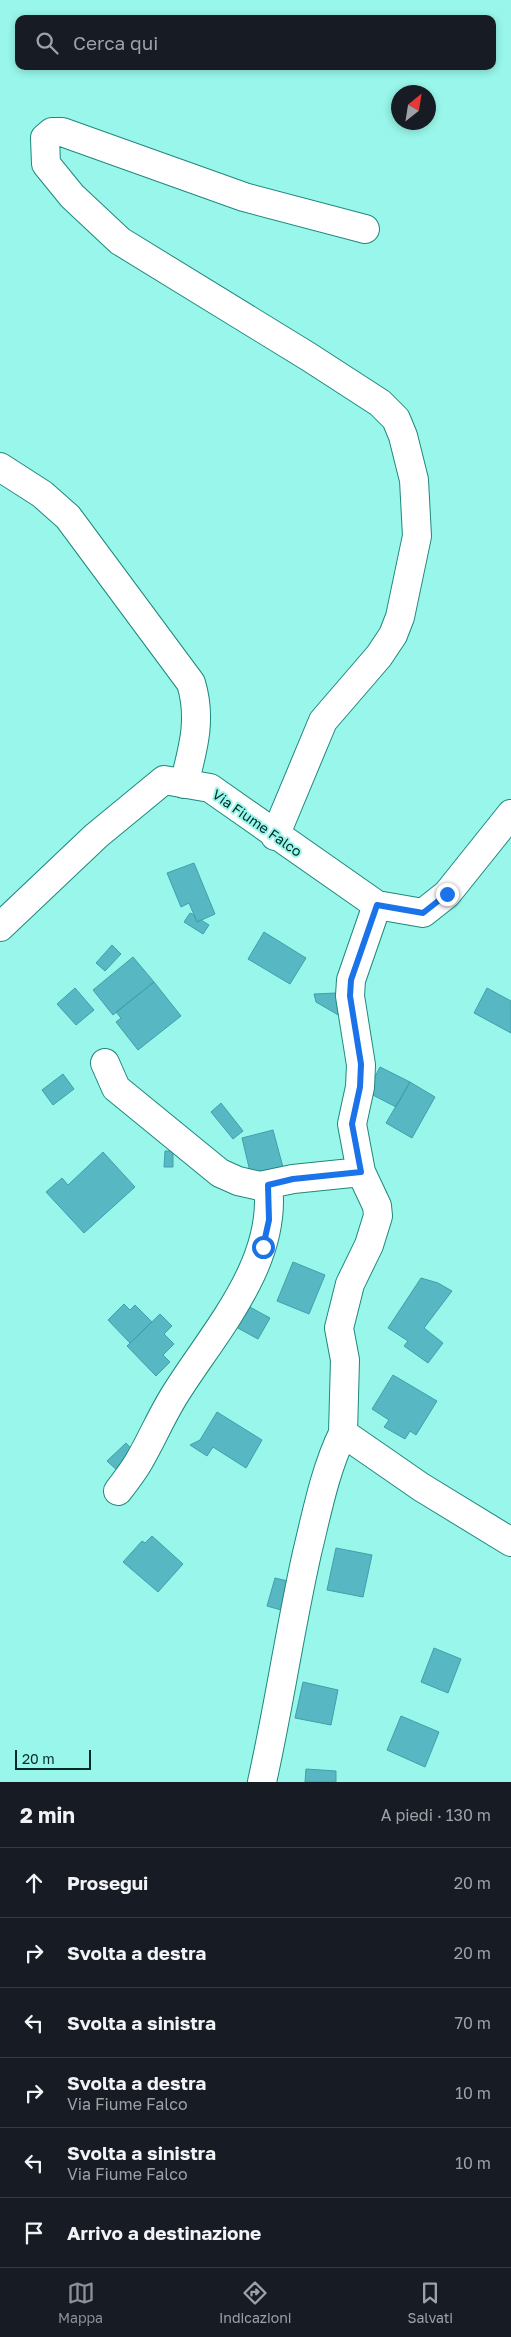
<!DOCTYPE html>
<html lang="it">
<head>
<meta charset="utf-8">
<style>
  :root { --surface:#171b24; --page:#20242c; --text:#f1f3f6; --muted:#9ea1a6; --line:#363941; --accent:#8c9099 }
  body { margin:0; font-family:"Golos Text",sans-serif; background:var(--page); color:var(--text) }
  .compass { position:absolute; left:391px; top:85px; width:45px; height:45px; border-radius:50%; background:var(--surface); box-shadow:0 2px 8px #0003; rotate:30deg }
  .scale { position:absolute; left:15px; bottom:12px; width:76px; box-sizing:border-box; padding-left:5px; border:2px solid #002a26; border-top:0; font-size:14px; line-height:18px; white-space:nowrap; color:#002a26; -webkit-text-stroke:4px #98f6ea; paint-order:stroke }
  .stop { position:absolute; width:15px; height:15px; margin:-11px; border:4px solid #1a73e8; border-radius:50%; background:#fff }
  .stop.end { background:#1a73e8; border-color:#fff; box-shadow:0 1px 5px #0008 }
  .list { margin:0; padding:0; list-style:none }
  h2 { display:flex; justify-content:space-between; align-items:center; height:65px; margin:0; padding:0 20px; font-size:21px }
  h2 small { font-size:16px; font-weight:400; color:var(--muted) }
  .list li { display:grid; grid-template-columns:32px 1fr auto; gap:15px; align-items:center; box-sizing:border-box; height:70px; padding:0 20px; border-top:1px solid var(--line) }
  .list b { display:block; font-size:19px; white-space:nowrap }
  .list p { margin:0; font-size:16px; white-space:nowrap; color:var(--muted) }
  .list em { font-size:16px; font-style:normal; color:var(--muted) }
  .icon { flex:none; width:28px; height:28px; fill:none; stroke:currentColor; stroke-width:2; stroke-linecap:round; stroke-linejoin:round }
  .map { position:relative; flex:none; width:511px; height:1782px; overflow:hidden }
  .search { position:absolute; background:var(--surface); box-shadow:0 2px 8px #0003; left:15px; right:15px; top:15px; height:55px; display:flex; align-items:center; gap:12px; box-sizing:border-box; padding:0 18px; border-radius:10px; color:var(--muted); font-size:19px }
  .sheet { height:485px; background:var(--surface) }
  nav { display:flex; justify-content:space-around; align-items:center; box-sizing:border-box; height:70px; border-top:1px solid var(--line); background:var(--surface); font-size:14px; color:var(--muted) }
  nav a { display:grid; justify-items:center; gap:2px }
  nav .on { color:var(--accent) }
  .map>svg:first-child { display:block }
  .building { fill:#57b7c2; stroke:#3ea1ac }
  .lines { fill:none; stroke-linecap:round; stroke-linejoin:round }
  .minor-casing { stroke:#1f887e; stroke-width:30 }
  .minor { stroke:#fff; stroke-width:28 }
  .route { stroke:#1a73e8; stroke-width:6 }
  .labels { text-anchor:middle; stroke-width:4; stroke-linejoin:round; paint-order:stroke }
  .street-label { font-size:14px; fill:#002a26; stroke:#98f6ea }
</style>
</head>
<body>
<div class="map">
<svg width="511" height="1782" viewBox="0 0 511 1782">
  <rect width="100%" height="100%" fill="#98f6ea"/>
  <path class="building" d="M 194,863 L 215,914 L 197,922 L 189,903 L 181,907 L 167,873 Z
    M 190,913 L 194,915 L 197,922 L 201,920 L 209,925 L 203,934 L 184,922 Z
    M 264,932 L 306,958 L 290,984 L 248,959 Z
    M 112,945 L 121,954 L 105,971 L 96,963 Z
    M 133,957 L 154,982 L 113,1015 L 93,990 Z
    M 154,982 L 181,1016 L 138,1050 L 116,1022 L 121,1018 L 116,1012 Z
    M 75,988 L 94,1010 L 76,1025 L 57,1004 Z
    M 487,988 L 511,1001 L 511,1033 L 474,1013 Z
    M 336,993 L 340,1016 L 316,1002 L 314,994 Z
    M 380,1067 L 410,1082 L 396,1107 L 367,1092 Z
    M 63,1074 L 74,1089 L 53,1105 L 42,1090 Z
    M 410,1082 L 435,1097 L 412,1138 L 386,1123 Z
    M 221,1103 L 243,1131 L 233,1139 L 211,1112 Z
    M 273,1130 L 284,1171 L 252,1180 L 242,1138 Z
    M 165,1151 L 173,1151 L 173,1167 L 164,1167 Z
    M 103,1152 L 135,1187 L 84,1233 L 46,1192 L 62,1178 L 68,1185 Z
    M 293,1262 L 325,1275 L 309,1314 L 277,1301 Z
    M 421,1278 L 438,1283 L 452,1291 L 424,1328 L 443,1343 L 428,1363 L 404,1346 L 408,1341 L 388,1328 Z
    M 124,1304 L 130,1310 L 135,1305 L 152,1322 L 130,1343 L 108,1320 Z
    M 248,1306 L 270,1318 L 258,1339 L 236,1327 Z
    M 160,1314 L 172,1326 L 164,1334 L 174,1344 L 163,1355 L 170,1362 L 156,1376 L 127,1346 Z
    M 393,1375 L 437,1401 L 416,1435 L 410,1431 L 405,1439 L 384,1427 L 389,1420 L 372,1409 Z
    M 217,1412 L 262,1440 L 246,1468 L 213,1447 L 207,1456 L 190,1445 L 200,1440 Z
    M 126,1443 L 138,1456 L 120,1473 L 107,1461 Z
    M 152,1536 L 183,1564 L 158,1592 L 123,1562 L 142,1541 L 145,1543 Z
    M 336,1548 L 372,1555 L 363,1597 L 327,1590 Z
    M 275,1578 L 296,1583 L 288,1612 L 267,1606 Z
    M 434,1648 L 461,1659 L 448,1693 L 421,1682 Z
    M 303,1682 L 338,1690 L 331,1725 L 295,1718 Z
    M 401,1716 L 439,1732 L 425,1767 L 387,1750 Z
    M 306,1769 L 336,1771 L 336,1782 L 305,1782 Z"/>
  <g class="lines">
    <g class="minor-casing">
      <path id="minor" d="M 0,467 L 42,494 L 68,517 L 191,683 C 202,719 193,749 184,784
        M 275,836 L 323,721 L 379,656 L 393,635 L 400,617 L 417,536 L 414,480 L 403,436 L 396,419 L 380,403 L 309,357 L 120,241 L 72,196 L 46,164 L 45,138 L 52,132 L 62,132 L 244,197 L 365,229
        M 377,905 L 351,980 L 350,996 L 361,1065 L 360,1087 L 352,1124 L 361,1172 L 377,1206 L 378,1216 L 369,1245 L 350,1284 L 339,1328 L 345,1360 L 343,1433 L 421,1487 L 511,1542
        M 0,927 L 96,836 L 164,780 L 210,788 L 377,905 L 423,913 L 447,894 L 511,814
        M 105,1063 L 116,1088 L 220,1173 L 238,1181 L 260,1186 L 293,1179 L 361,1172
        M 118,1491 C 125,1482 132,1473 138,1463 C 151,1441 161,1417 174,1396 C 213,1333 278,1264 268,1185
        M 262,1782 C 279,1706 290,1629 307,1553 C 317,1512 325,1470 343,1433"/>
    </g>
    <use href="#minor" class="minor"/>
  </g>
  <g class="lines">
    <path class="route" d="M 263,1247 L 269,1220 L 268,1185 L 293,1179 L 361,1172 L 352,1124 L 360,1087 L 361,1064 L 350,996 L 351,980 L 377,905 L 423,913 L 447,894"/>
  </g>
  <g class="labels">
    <g class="street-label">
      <text transform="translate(257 823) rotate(35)" y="5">Via Fiume Falco</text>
    </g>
  </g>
</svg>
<svg class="compass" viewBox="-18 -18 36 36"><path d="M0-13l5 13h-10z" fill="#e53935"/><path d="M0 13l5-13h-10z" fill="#9ea1a6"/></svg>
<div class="scale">20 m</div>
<div class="stop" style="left:263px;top:1247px"></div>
<div class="stop end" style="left:447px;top:894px"></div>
<div class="search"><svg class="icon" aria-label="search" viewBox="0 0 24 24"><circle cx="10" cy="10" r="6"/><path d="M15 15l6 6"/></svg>Cerca qui</div>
</div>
<section class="sheet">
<h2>2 min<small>A piedi · 130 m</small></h2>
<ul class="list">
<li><svg class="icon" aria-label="ahead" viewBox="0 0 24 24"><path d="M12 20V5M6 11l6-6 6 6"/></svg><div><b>Prosegui</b></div><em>20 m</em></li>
<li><svg class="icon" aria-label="right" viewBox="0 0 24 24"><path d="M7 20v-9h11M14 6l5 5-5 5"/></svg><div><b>Svolta a destra</b></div><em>20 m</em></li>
<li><svg class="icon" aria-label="left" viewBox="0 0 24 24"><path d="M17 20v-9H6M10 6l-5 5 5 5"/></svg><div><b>Svolta a sinistra</b></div><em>70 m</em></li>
<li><svg class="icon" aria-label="right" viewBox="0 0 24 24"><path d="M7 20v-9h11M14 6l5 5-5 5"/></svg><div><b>Svolta a destra</b><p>Via Fiume Falco</p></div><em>10 m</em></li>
<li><svg class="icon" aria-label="left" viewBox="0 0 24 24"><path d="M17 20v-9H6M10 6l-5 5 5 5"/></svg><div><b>Svolta a sinistra</b><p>Via Fiume Falco</p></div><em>10 m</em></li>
<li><svg class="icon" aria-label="arrive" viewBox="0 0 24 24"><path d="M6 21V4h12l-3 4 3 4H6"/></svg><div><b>Arrivo a destinazione</b></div></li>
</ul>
</section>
<nav>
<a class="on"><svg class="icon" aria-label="map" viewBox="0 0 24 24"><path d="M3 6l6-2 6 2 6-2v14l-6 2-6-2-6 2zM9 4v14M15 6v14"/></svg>Mappa</a>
<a><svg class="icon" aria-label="directions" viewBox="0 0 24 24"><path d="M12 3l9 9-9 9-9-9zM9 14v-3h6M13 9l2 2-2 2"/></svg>Indicazioni</a>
<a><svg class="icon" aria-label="saved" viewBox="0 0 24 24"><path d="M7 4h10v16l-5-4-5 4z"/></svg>Salvati</a>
</nav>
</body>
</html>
